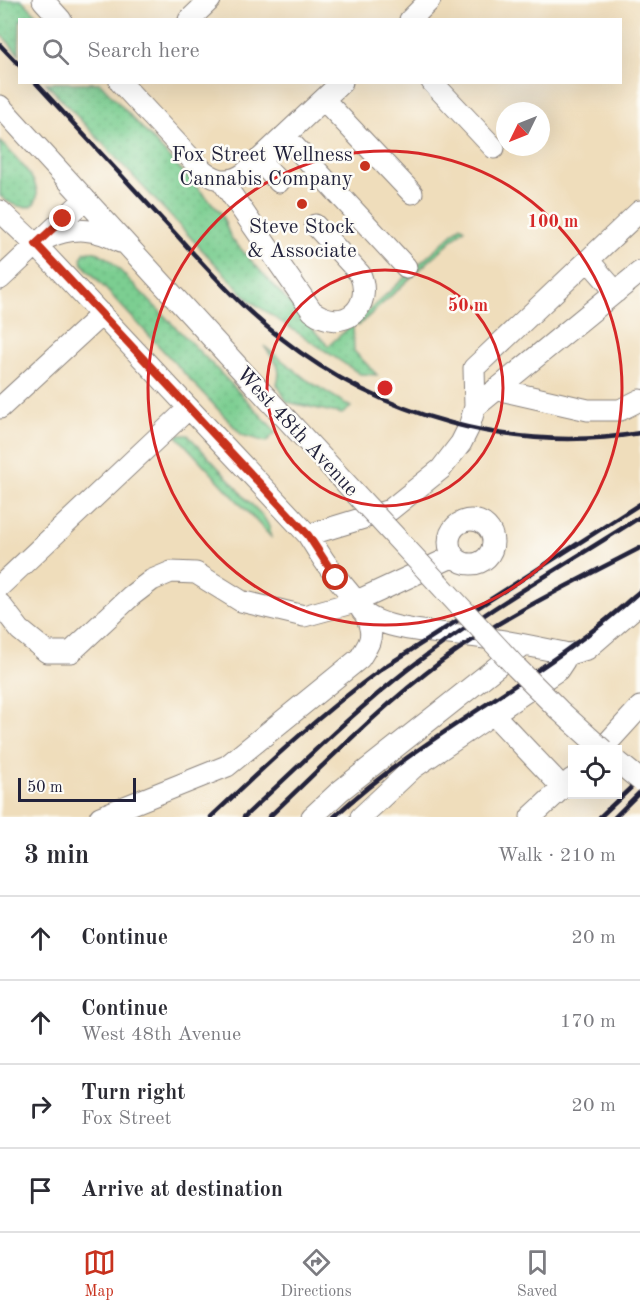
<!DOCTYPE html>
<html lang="en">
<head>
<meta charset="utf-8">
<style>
  :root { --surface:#fff; --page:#f2f2f3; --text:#2b2b33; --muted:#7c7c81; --line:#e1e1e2; --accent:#c8321e }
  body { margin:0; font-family:"Old Standard TT",serif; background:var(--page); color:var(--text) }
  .controls { position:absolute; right:18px; bottom:18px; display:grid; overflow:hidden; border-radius:0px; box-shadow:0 6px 24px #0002 }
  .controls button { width:54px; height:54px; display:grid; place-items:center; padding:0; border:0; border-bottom:2px solid var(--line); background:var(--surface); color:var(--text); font:30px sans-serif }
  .compass { position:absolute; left:496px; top:102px; width:54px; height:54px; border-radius:50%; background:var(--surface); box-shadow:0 6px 24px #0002; rotate:227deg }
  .scale { position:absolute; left:18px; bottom:15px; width:118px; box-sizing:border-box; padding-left:6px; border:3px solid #22223b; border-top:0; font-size:16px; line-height:21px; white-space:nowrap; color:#22223b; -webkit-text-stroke:4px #fdfcf7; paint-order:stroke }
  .stop { position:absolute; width:18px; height:18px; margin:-14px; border:4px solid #c8321e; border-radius:50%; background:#fff }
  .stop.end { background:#c8321e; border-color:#fff; box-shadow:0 2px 6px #0008 }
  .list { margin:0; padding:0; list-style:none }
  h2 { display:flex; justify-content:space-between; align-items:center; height:78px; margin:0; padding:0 24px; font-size:26px }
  h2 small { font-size:20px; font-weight:400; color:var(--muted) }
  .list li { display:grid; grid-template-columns:39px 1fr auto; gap:18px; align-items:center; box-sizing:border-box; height:84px; padding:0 24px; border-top:2px solid var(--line) }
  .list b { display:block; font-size:22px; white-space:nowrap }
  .list p { margin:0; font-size:20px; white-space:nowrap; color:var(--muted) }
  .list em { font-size:20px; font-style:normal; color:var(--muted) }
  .icon { flex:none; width:33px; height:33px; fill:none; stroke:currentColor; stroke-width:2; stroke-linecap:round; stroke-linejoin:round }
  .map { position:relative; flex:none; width:640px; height:817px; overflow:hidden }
  .search { position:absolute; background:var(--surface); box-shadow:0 6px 24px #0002; left:18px; right:18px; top:18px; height:66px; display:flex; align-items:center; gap:15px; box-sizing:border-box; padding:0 21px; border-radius:0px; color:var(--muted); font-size:22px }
  .sheet { height:414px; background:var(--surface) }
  nav { display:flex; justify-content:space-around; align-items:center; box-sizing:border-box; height:84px; border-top:2px solid var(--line); background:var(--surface); font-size:16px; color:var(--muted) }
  nav a { display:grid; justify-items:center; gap:3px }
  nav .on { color:var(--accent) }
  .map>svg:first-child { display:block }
  .grass { fill:url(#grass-dots); stroke:#4e7866; stroke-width:1.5 }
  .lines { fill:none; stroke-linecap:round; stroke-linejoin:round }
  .minor-casing { stroke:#88807b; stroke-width:23 }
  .minor { stroke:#fff; stroke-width:21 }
  .rail { stroke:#22223b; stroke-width:4.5 }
  .minor-bridge-casing { stroke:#88807b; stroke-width:23; stroke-linecap:butt }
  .minor-bridge { stroke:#fff; stroke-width:21 }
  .route { stroke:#c8321e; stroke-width:8 }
  .ring { fill:none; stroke:#d62828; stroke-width:3 }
  .poi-dot { fill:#c8321e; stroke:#fdfcf7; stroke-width:2 }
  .labels { text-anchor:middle; stroke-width:5; stroke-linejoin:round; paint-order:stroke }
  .poi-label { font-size:21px; fill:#22223b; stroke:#fdfcf7; text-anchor:end }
  .street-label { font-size:21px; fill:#22223b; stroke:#fdfcf7 }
  .centre { fill:#d62828; stroke:#fdfcf7; stroke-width:3 }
  .ring-label { font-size:18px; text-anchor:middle; font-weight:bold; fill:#d62828; stroke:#fdfcf7; stroke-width:5; stroke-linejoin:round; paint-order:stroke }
</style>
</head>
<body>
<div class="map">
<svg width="640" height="817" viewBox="0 0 640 817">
  <defs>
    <pattern id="grass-dots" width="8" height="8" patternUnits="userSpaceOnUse" patternTransform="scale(1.5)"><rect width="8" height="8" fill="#7bce91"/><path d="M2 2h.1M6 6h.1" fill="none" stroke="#6ab17e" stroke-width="1.8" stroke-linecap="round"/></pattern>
  </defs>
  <rect width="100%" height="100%" fill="#fdfcf7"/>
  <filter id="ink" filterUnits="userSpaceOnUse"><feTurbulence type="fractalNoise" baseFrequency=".0167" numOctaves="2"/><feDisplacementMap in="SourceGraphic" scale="12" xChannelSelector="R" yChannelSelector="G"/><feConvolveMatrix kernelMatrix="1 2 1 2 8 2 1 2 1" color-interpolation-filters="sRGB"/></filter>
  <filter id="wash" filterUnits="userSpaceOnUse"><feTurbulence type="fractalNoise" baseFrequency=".008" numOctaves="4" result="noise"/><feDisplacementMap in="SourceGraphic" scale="24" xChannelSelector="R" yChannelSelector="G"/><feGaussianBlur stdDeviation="1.35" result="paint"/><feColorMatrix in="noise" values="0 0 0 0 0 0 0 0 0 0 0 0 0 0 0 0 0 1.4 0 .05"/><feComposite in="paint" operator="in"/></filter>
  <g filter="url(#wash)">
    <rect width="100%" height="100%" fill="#efddbb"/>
    <path class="grass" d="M 0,0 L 22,0 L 41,19 L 20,20 L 19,54 L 0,33 Z
      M 46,83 L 100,83 L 221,213 L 231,238 L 328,346 L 353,324 L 354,351 L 377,375 L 360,374 L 250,301 Z
      M 0,141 C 12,154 51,188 32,206 C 19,209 9,204 0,196 Z
      M 461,226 L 464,229 L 358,326 L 355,323 Z
      M 91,251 L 99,253 L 110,260 C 165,318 223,373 276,432 L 266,442 L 242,435 L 87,269 L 82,263 L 81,258 L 85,252 Z
      M 264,346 L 307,380 L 351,407 L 342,414 L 287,402 L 277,384 C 283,366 274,361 264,346 Z
      M 176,435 L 188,435 L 238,489 C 249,507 270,514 271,537 Z"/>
  </g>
  <g filter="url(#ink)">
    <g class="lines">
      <g class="minor-casing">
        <path id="minor" d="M 43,0 L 61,20
          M 189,20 L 210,0
          M 410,20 L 430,0
          M 120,82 L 199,167 C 214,181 228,185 245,173 L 342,82
          M 432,82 L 494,148
          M 324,100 L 412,193
          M 0,106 L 255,385
          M 285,136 L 406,267
          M 258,160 L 279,182
          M 222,181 L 312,311 C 343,334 374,308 360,274 L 315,225
          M 0,211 L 36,245 L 308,535 C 315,546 322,559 331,570 C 342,586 367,609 370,628 C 373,640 366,648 360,658 L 227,766 L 100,817
          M 47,238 C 73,226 96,228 120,242
          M 588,260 L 616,292
          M 0,279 L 85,199
          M 496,389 L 588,410 L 620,410 L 640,400
          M 475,407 L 640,272
          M 0,408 L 102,314
          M449 542a22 22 0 1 1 44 0a22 22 0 1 1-44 0Z
          M 308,535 L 390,510 L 441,469 L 461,443 L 469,427 L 475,407 L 474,368 L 640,211
          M 0,586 L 189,408
          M 0,604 L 20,630 L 47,652 L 71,652 L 131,596 L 152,580 L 171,572 L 196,573 L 241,601 L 304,616 L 355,602 L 454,556
          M 566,655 L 587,649 L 640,603
          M 493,714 L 563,788
          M 601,750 L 640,707
          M 312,817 L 340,791 L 522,647
          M 361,817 L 413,768 L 558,670 L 564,661 L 566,655 L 564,653 C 536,647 507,641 478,637 C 447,633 384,632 362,611
          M 531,817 L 572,779"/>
      </g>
      <use href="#minor" class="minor"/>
      <path class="rail" d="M 0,45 L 20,66
        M 35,82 C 80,131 126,180 171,229 C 206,267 240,307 281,338 C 381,417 514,454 640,433
        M 211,817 C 266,765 321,713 383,668 L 640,504
        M 244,817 C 298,767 350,715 407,670 C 480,613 562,567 640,517
        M 269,817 C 325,764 380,707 442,661 C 503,616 573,583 640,548
        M 334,817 C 427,730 546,678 640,591
        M 600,817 L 640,779
        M 615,817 L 640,792"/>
      <g class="minor-bridge-casing">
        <path id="minor-bridge" d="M 255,385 L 516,667 L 559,710 L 603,750
          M 618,762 L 640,780"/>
      </g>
      <use href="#minor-bridge" class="minor-bridge"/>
    </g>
  </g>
  <g class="lines" filter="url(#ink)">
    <path class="route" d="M 63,219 L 36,244 L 308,535 L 336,578"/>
  </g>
  <g class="ring">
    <circle cx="385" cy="388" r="118"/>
    <circle cx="385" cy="388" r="237"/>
  </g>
  <g class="poi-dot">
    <circle cx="365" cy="166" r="6"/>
    <circle cx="302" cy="204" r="6"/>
  </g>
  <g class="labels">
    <g class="poi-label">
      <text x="353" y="161">Fox Street Wellness<tspan x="353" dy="24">Cannabis Company</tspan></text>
      <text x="302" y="233" text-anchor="middle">Steve Stock<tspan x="302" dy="24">&amp; Associate</tspan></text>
    </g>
    <g class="street-label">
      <text transform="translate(298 431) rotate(47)" y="7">West 48th Avenue</text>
    </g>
  </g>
  <circle cx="385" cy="388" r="9" class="centre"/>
  <g class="ring-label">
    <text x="553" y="227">100 m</text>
    <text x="468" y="311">50 m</text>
  </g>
</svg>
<div class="controls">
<button><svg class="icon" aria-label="locate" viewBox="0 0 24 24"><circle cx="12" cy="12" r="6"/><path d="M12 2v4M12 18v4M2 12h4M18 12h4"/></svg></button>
</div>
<svg class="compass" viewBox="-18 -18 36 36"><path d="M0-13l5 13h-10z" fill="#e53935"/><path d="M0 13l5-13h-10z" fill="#7c7c81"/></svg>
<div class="scale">50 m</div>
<div class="stop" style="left:336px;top:578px"></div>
<div class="stop end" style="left:63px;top:219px"></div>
<div class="search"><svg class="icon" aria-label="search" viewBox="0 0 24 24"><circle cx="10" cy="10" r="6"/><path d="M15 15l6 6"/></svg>Search here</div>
</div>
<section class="sheet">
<h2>3 min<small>Walk · 210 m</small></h2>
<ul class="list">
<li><svg class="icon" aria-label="ahead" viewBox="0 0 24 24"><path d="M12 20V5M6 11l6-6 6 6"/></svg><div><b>Continue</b></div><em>20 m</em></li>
<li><svg class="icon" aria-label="ahead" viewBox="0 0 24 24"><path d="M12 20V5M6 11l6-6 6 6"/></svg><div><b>Continue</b><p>West 48th Avenue</p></div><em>170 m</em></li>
<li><svg class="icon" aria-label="right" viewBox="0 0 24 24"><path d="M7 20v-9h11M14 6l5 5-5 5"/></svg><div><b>Turn right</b><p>Fox Street</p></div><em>20 m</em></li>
<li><svg class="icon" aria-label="arrive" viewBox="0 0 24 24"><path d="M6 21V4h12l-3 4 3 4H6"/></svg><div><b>Arrive at destination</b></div></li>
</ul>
</section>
<nav>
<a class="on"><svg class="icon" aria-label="map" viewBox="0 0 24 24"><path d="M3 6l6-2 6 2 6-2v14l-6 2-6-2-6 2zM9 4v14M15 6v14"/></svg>Map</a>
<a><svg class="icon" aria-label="directions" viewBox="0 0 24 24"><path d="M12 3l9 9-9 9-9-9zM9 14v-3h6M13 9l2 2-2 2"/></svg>Directions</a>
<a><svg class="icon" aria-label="saved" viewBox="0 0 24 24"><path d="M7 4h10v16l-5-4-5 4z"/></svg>Saved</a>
</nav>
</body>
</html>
